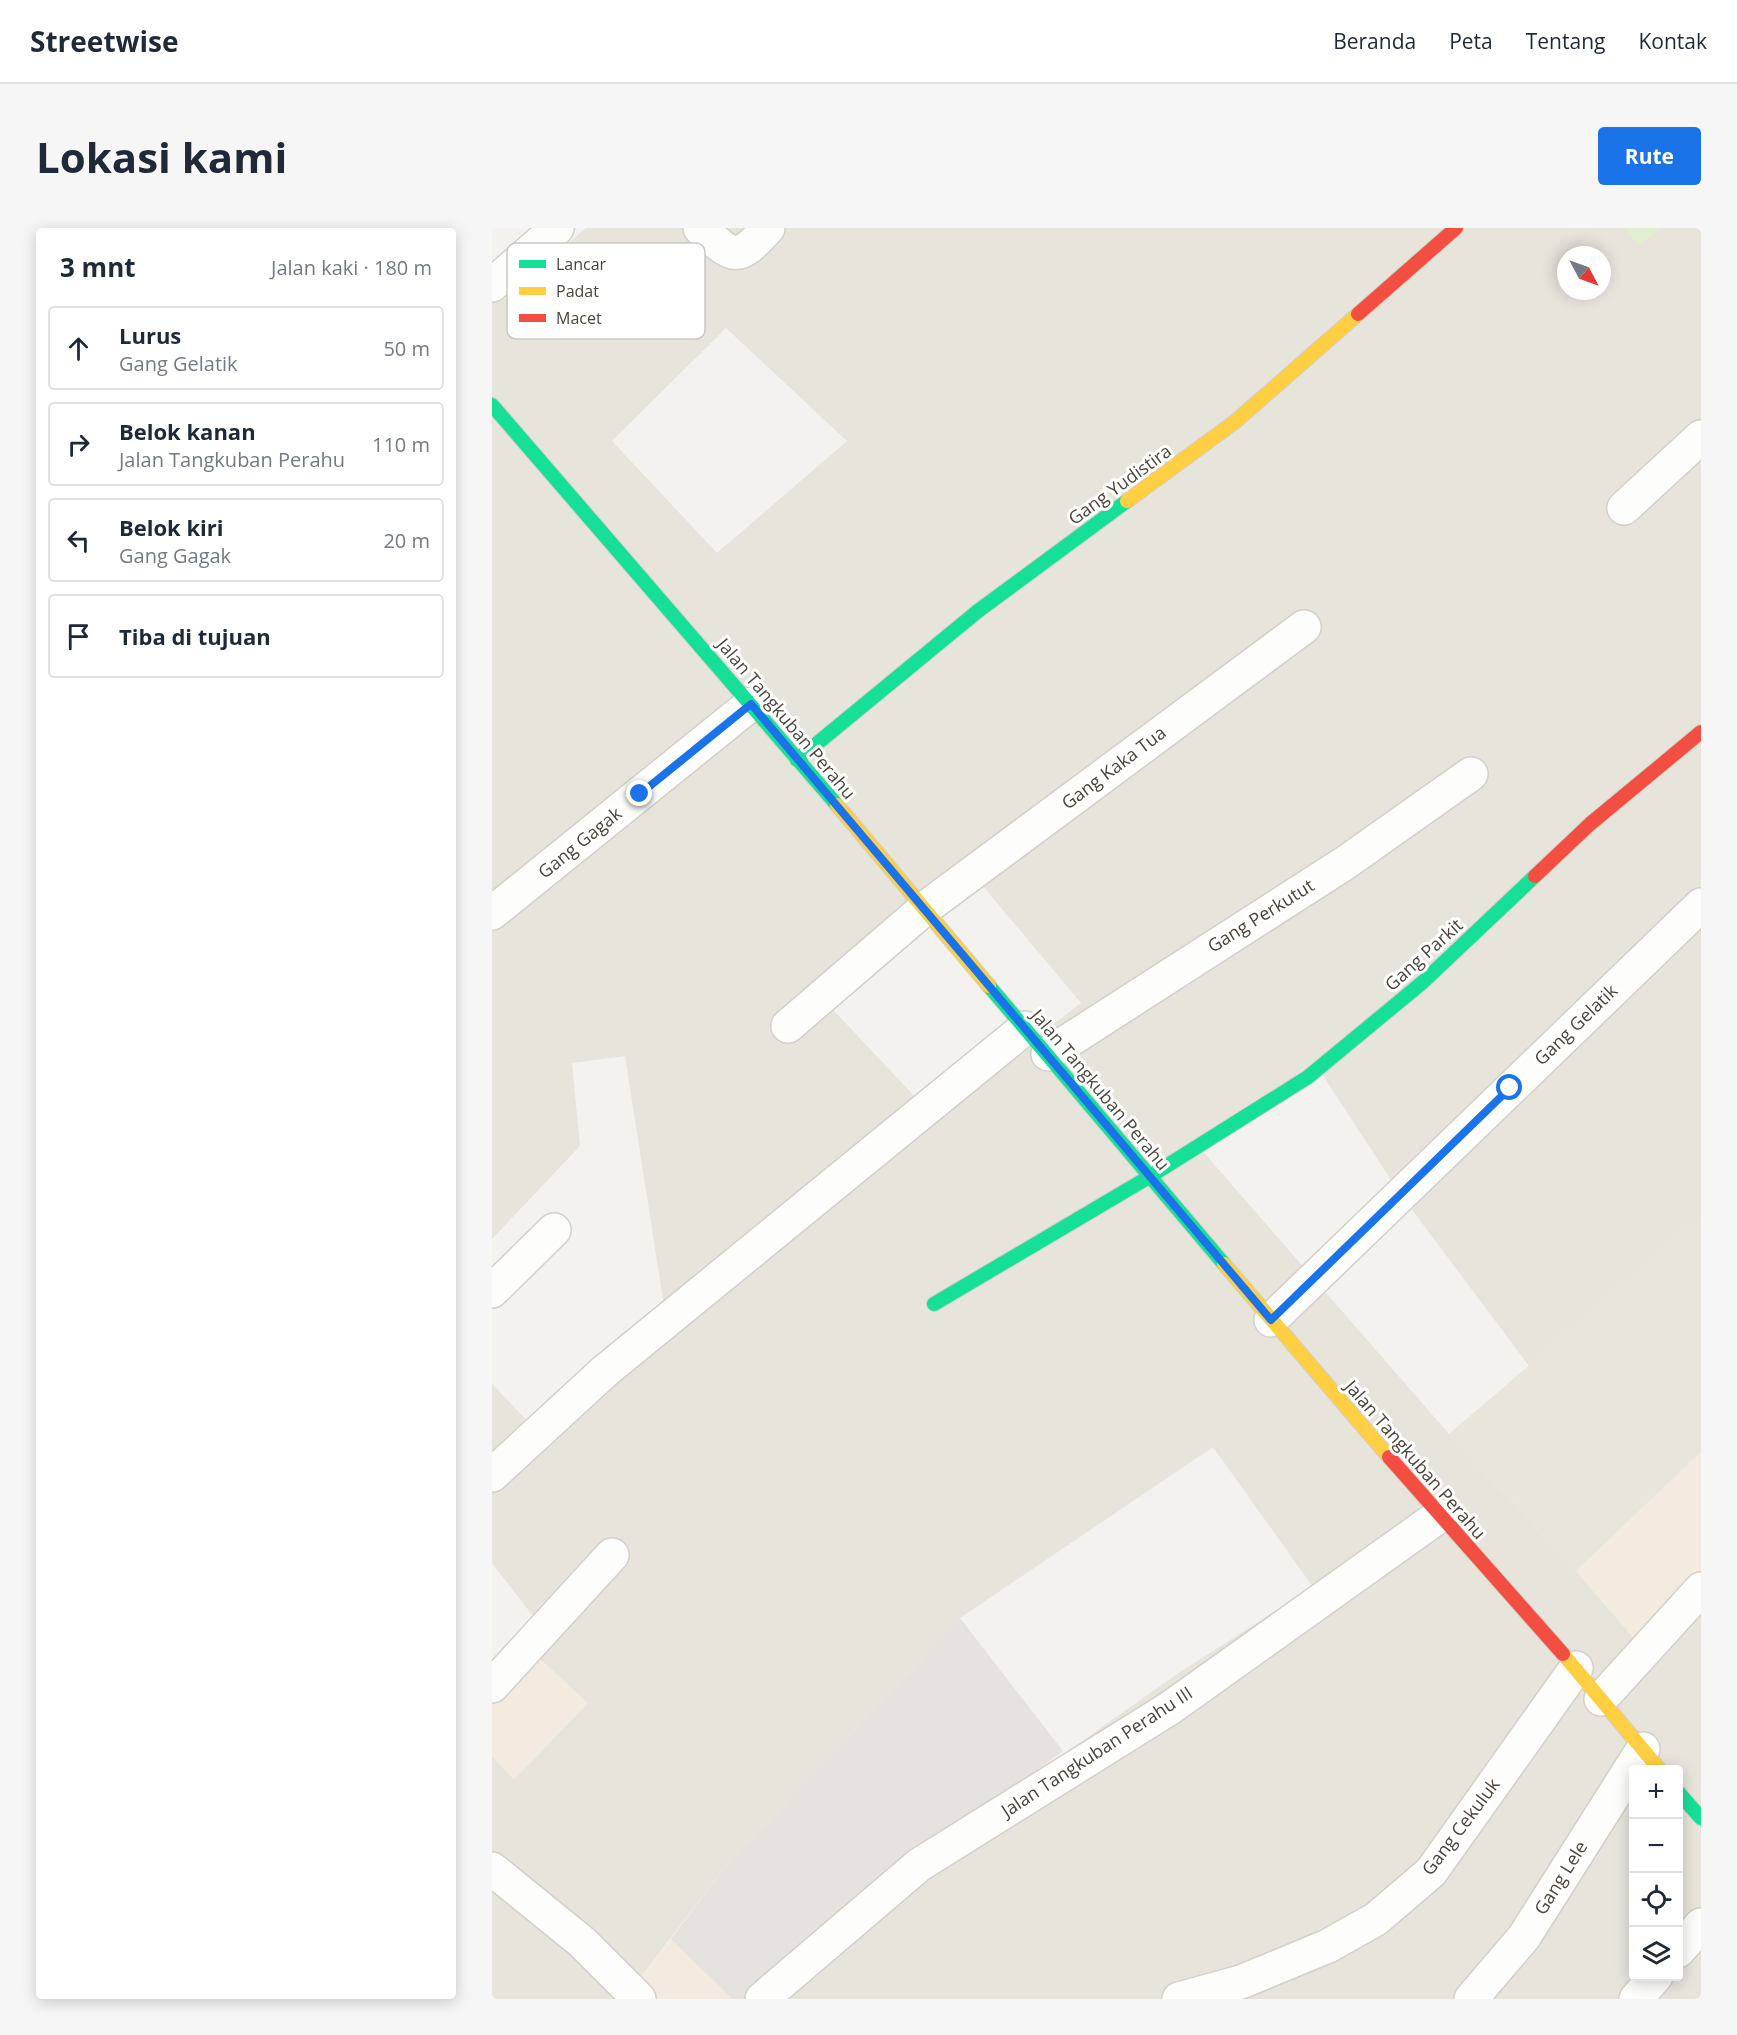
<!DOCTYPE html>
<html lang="id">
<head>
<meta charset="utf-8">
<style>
  :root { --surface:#fff; --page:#f6f6f7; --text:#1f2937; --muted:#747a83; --line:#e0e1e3; --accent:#1a73e8 }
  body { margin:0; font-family:"Open Sans",sans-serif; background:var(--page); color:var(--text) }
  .controls { position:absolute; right:18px; bottom:18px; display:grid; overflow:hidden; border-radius:6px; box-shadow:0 3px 15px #0003 }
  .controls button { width:54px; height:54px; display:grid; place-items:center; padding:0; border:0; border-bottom:2px solid var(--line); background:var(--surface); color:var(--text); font:30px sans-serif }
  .compass { position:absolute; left:1065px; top:18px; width:54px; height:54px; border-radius:50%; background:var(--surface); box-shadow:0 3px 15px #0003; rotate:131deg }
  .stop { position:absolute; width:18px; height:18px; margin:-14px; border:4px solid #1a73e8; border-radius:50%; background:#fff }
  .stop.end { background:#1a73e8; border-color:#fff; box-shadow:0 2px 6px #0008 }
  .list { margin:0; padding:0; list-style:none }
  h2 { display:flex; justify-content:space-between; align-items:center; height:78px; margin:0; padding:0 24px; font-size:26px }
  h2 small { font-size:20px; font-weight:400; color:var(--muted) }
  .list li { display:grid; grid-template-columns:39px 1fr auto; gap:18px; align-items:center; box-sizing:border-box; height:84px; margin:0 12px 12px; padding:0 12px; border:2px solid var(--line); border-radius:6px }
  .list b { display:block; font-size:22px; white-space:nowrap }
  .list p { margin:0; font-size:20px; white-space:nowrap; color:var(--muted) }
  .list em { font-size:20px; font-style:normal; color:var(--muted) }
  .icon { flex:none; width:33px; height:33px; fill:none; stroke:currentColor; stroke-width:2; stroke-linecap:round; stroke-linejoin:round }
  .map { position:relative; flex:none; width:1209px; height:1771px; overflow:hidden; border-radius:6px }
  header { display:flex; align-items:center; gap:36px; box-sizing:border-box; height:84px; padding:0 30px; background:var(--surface); border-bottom:2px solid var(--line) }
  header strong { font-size:28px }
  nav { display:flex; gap:33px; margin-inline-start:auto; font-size:21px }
  .intro { display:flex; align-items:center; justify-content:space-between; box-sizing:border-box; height:144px; padding:0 36px }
  h1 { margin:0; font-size:42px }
  .button { padding:15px 27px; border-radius:6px; background:var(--accent); color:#fff; font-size:21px; font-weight:700 }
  main { display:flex; gap:36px; padding:0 36px }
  aside { flex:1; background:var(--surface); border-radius:6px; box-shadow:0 3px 15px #0003 }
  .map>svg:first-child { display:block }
  .residential { fill:#e7e4dc; fill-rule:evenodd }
  .commercial { fill:#f3ebdf }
  .education { fill:#eae5da }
  .green { fill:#e1eecf }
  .parking { fill:#e6e3df }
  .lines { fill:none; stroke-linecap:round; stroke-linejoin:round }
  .street-casing { stroke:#d2d0cb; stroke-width:36 }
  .fast-casing { stroke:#d3cfc5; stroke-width:16 }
  .slow-casing { stroke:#d3cfc5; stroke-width:16 }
  .jam-casing { stroke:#d3cfc5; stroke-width:16 }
  .street { stroke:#fdfdfc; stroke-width:33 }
  .fast { stroke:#16e098; stroke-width:14 }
  .slow { stroke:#ffcf43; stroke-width:14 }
  .jam { stroke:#f24e42; stroke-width:14 }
  .route { stroke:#1a73e8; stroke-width:8 }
  .labels { text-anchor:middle; stroke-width:6; stroke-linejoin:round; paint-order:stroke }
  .street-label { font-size:18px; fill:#4b4439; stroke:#fff }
  .key { fill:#fff; stroke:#c9c7c4; stroke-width:1.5 }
  .key-label { font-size:16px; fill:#4b4439 }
</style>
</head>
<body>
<header>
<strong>Streetwise</strong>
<nav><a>Beranda</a><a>Peta</a><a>Tentang</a><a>Kontak</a></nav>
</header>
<div class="intro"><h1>Lokasi kami</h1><a class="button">Rute</a></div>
<main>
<aside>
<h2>3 mnt<small>Jalan kaki · 180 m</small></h2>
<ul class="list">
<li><svg class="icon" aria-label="ahead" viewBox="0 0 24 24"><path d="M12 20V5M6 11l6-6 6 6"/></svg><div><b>Lurus</b><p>Gang Gelatik</p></div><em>50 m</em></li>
<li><svg class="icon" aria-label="right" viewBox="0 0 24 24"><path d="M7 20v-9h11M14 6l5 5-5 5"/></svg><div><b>Belok kanan</b><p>Jalan Tangkuban Perahu</p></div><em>110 m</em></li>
<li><svg class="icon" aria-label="left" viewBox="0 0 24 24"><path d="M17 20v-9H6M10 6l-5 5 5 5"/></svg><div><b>Belok kiri</b><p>Gang Gagak</p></div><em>20 m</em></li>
<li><svg class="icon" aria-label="arrive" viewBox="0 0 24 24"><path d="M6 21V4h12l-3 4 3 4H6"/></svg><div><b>Tiba di tujuan</b></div></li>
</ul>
</aside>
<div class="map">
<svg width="1209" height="1771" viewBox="0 0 1209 1771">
  <rect width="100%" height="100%" fill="#f4f2ee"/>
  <path class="residential" d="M 94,0 L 1133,0 L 1148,17 L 1167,0 L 1209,0 L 1209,990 L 1037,1138 L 909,967 L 826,840 L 707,919 L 957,1206 L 1084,1343 L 1161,1432 L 1209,1382 L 1209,1771 L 258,1771 L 434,1623 L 688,1444 L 821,1359 L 721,1219 L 468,1390 L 237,1634 L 132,1771 L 0,1771 L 0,1528 L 22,1551 L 44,1427 L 58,1410 L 0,1335 L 0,1156 L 43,1201 L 173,1084 L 133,828 L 80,835 L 88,918 L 0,1011 L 0,57 L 13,71 ZM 1074,27 L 1110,27 L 1110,63 L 1074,63 ZM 234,100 L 355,213 L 225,325 L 120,213 ZM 474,638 L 589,775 L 441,888 L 330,770 ZM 1142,1542 L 1186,1542 L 1186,1748 L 1142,1748 Z"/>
  <path class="commercial" d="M 1209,1224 L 1209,1382 L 1162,1433 L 1084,1343 Z
    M 44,1427 L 96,1475 L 22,1552 L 0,1528 L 0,1445 Z
    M 179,1711 L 240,1771 L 132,1771 Z"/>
  <path class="education" d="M 1209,990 L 1209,1224 L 1084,1343 L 957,1206 Z"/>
  <path class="green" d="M 1133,0 L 1167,0 L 1148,17 Z"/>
  <path class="parking" d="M 468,1390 L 571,1523 L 434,1623 L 258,1771 L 240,1771 L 179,1711 L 237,1634 Z"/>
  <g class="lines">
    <g class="street-casing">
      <path id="street" d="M 208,0 C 241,29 244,36 276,0
        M 0,57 L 65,0
        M 1132,280 L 1209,209
        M 0,685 L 259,476
        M 296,798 L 432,681 L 812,399
        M 556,826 L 853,635 L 979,546
        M 0,1063 L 62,1002
        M 779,1092 L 1209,677
        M 0,1247 L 113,1143 L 533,800
        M 0,1458 L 120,1327
        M 1109,1471 L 1209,1361
        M 0,1641 L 90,1714 L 147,1771
        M 1186,1723 L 1209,1697
        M 270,1771 L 427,1637 L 678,1480 L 947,1288
        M 687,1771 L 749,1754 L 836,1718 L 884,1691 L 939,1644 L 1084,1440
        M 979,1771 L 1032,1709 L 1151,1521
        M 1144,1771 L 1164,1748"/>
    </g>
    <g class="fast-casing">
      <path id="fast" d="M 0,177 L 345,577
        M 305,532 L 486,383 L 635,273
        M 497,758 L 732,1036
        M 442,1076 L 657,949 L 816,849 L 931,754 L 1043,648
        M 1186,1564 L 1209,1590"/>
    </g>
    <g class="slow-casing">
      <path id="slow" d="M 635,273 L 744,193 L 866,86
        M 345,577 L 497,758
        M 732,1036 L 897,1229
        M 1071,1426 L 1168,1542"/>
    </g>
    <g class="jam-casing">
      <path id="jam" d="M 866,86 L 964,0
        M 1043,648 L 1098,596 L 1209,504
        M 897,1229 L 1071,1426"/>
    </g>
    <use href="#street" class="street"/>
    <use href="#fast" class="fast"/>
    <use href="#slow" class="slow"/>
    <use href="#jam" class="jam"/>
  </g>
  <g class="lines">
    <path class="route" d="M 148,566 L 259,476 L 779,1092 L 1018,860"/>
  </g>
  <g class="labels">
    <g class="street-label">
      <text transform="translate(628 257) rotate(-36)" y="6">Gang Yudistira</text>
      <text transform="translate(294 491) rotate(50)" y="6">Jalan Tangkuban Perahu</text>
      <text transform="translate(622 540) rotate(-37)" y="6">Gang Kaka Tua</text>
      <text transform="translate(88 615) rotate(-39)" y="6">Gang Gagak</text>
      <text transform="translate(769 688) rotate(-32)" y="6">Gang Perkutut</text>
      <text transform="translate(932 727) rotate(-42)" y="6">Gang Parkit</text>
      <text transform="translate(1084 797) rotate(-44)" y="6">Gang Gelatik</text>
      <text transform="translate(608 862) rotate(50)" y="6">Jalan Tangkuban Perahu</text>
      <text transform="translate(923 1232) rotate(49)" y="6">Jalan Tangkuban Perahu</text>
      <text transform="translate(605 1524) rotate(-33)" y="6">Jalan Tangkuban Perahu III</text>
      <text transform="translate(969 1599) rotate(-53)" y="6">Gang Cekuluk</text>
      <text transform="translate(1069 1650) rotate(-58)" y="6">Gang Lele</text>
    </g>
  </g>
  <rect x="15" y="15" width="198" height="96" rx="9" class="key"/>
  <rect x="27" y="32" width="27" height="8" fill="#16e098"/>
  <rect x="27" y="59" width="27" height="8" fill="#ffcf43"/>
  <rect x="27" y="86" width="27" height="8" fill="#f24e42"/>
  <g class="key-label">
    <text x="64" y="42">Lancar</text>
    <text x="64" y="69">Padat</text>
    <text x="64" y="96">Macet</text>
  </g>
</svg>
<div class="controls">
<button>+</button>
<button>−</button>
<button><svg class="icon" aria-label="locate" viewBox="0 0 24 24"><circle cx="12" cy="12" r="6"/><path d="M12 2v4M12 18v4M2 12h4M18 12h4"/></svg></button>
<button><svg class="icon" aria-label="layers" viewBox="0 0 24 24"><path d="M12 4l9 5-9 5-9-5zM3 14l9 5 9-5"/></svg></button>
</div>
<svg class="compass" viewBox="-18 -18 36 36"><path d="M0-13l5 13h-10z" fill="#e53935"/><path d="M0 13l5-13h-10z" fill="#747a83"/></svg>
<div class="stop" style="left:1018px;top:860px"></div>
<div class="stop end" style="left:148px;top:566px"></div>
</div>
</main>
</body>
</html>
